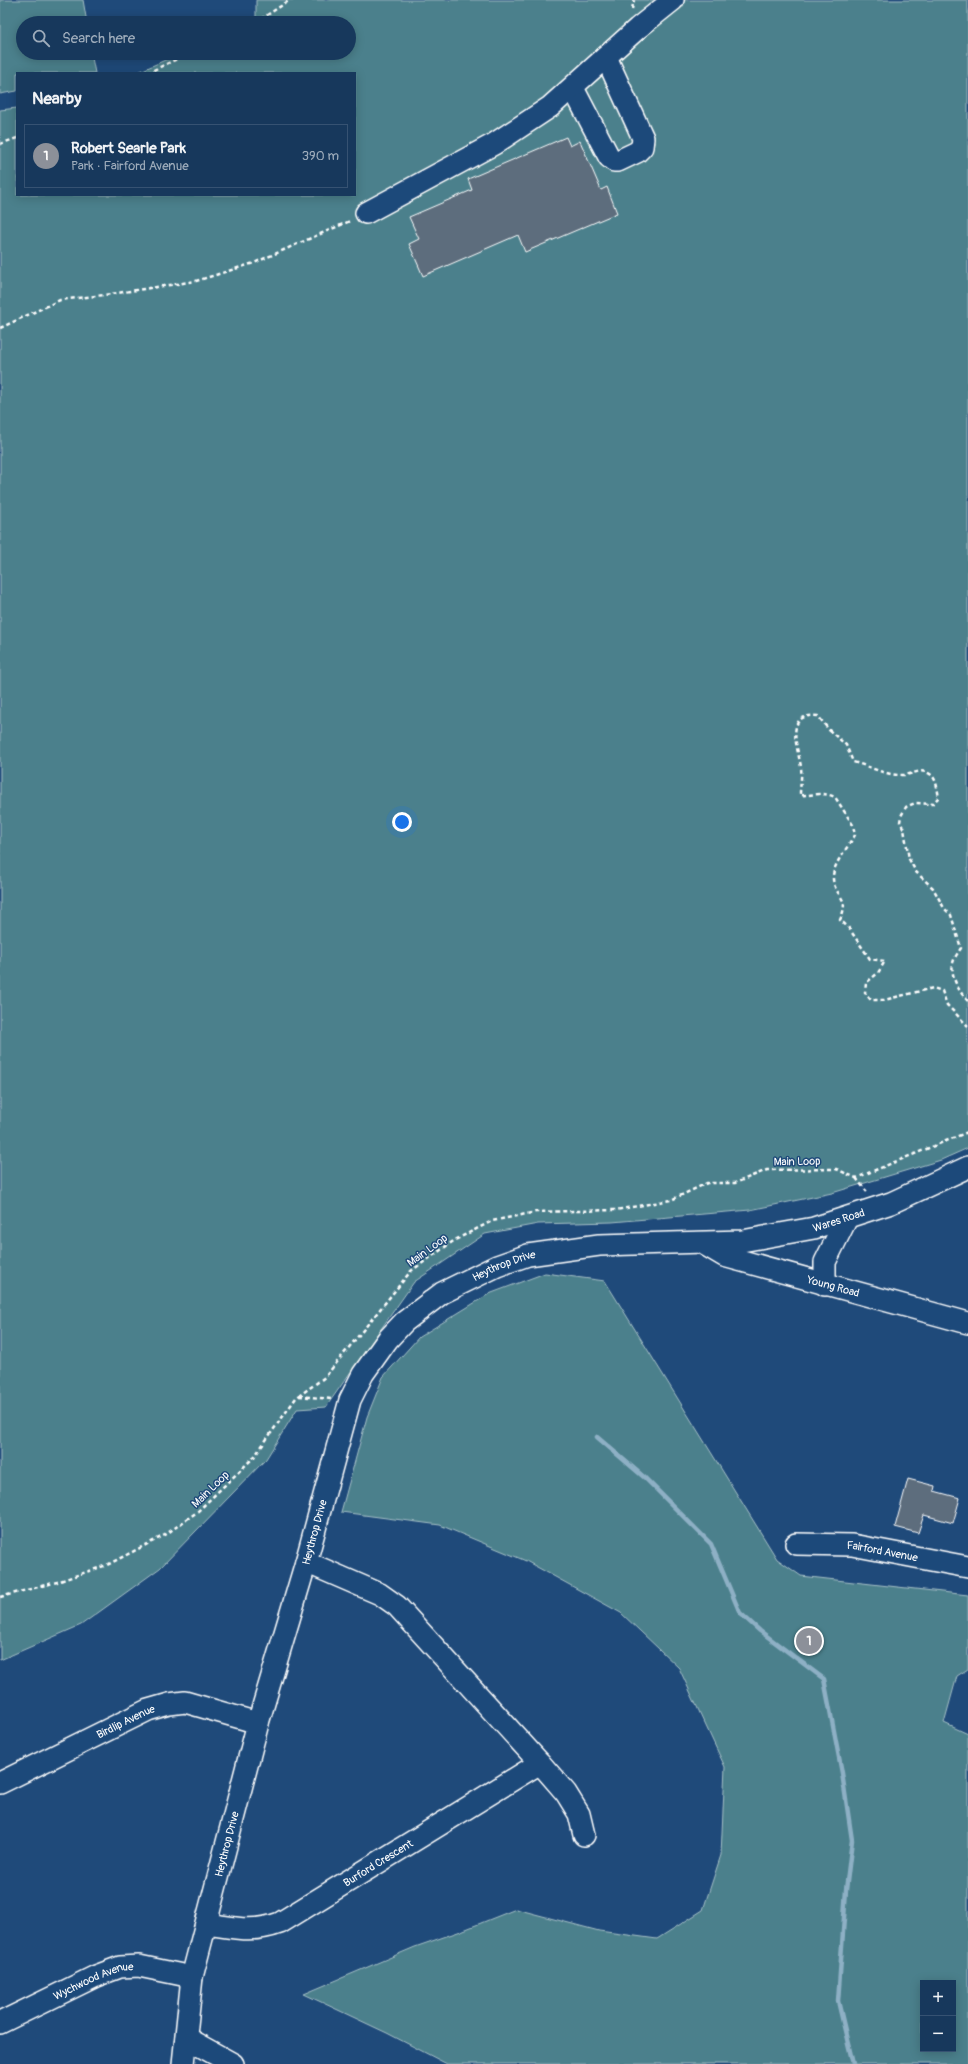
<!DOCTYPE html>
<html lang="en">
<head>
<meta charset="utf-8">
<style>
  :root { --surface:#17385c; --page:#203f62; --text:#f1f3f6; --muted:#9eacbb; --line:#365272; --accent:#8c9099 }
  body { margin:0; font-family:Pangolin,sans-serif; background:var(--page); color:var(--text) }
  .controls { position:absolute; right:12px; bottom:12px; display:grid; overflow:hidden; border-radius:0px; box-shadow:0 2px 10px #0003 }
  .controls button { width:36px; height:36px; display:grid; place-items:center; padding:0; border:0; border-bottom:1px solid var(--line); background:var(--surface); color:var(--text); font:20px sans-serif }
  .you { position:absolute; left:402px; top:822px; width:14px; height:14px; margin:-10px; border:3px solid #fff; border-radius:50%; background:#1a73e8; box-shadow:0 0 0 6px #1a73e833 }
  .badge { display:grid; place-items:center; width:26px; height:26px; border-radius:50%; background:var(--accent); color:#fff; font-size:13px; font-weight:700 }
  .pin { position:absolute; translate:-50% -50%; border:2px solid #fff; box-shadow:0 1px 4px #0006 }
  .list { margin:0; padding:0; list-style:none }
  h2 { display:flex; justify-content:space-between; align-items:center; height:52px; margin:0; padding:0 16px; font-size:17px }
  h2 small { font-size:13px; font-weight:400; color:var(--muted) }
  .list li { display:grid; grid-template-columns:26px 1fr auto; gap:12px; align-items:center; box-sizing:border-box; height:64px; margin:0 8px 8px; padding:0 8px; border:1px solid var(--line); border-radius:0px }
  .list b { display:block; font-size:15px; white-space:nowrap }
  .list p { margin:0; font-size:13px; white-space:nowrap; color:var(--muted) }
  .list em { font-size:13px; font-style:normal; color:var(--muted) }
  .icon { flex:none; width:22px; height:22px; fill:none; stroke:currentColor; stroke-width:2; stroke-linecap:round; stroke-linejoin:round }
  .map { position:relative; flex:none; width:968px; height:2064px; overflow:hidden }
  .search { position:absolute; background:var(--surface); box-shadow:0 2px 10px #0003; left:16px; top:16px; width:340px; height:44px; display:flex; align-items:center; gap:10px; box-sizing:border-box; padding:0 14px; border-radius:22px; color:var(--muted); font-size:15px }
  .panel { position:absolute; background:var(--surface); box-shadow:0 2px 10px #0003; left:16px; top:72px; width:340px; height:124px; border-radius:0px }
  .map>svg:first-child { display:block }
  .green { fill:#4c808c; stroke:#a6c0c6; fill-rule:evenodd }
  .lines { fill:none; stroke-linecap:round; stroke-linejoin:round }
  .stream { stroke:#8eb0c5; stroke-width:4.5 }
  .building { fill:#5d6d7d; stroke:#fff }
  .minor-casing { stroke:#fff; stroke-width:24 }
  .path { stroke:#fff; stroke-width:2.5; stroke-dasharray:4 3; stroke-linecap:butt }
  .minor { stroke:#1f4a7a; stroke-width:21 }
  .labels { text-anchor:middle; stroke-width:3; stroke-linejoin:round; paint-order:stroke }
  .street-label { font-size:11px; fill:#fff; stroke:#1f4a7a }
</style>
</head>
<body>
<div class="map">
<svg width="968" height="2064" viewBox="0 0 968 2064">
  <rect width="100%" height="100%" fill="#1f4a7a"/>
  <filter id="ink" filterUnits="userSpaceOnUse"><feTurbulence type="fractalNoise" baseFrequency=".025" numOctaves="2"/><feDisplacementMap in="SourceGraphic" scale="8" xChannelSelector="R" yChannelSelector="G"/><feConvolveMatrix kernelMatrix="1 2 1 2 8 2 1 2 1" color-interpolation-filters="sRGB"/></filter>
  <g filter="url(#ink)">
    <path class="green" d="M 0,0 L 83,0 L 87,23 L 23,23 L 23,53 L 91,53 L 95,73 L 17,73 L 17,91 L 0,94 Z
      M 256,0 L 968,0 L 968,1148 L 941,1160 L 832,1193 L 750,1210 L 612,1222 L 538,1224 L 485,1234 L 414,1282 L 326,1407 L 297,1409 L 266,1459 L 160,1568 L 81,1625 L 0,1660 L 0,110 L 17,108 L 17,195 L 355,195 L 355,73 L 136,73 L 181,53 L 349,53 L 349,23 L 248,23 L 256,19 Z
      M 545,1273 L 605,1281 L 777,1559 L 801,1576 L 968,1595 L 968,1669 L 957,1676 L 944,1723 L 968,1734 L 968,2064 L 447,2064 L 387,2033 L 304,1994 L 415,1947 L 461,1931 L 516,1909 L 599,1931 L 657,1939 L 703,1910 L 721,1855 L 725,1767 L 679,1668 L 621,1613 L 526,1561 L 440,1525 L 341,1512 L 367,1417 L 383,1377 L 419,1337 L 489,1294 ZM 923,1983 L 953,1983 L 953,2049 L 923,2049 Z"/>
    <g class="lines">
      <path class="stream" d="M 597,1437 L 645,1478 L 711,1544 L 740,1613 L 760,1631 L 824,1679 L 842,1773 L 852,1840 L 846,1890 L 838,2001 L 853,2064"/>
    </g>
    <path class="building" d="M 566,137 L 570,146 L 580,141 L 601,190 L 607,187 L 617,213 L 525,252 L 518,235 L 423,276 L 409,244 L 419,239 L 409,217 L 472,190 L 468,179 Z
      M 908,1479 L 935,1486 L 934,1491 L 960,1498 L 953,1523 L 924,1515 L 918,1533 L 895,1527 Z"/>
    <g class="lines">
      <g class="minor-casing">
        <g id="minor">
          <path d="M 573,88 L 609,157 L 614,161 L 618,161 L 637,152 L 642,147 L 643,138 L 606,57"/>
          <path d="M 366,213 L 494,144 L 550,107 L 638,28 L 673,0"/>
          <path id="s1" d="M 702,1243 L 724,1256 L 968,1323"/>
          <path d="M 825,1285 L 825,1262 L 847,1218"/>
          <path id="s2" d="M 796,1544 L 852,1545 L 968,1567"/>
          <path d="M 540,1763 L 566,1793 L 579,1814 L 584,1835"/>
          <path id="s3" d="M 0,1783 L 148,1710 L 169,1704 L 185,1702 L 258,1723"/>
          <path id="s4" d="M 207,1924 C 235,1928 253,1933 280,1923 L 540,1763 L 397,1606 L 380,1594 L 306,1562"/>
          <path id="s5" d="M 0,2023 L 96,1976 L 120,1967 L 139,1966 L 192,1977"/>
          <path d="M 186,2038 L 233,2064"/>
          <path id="s6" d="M 183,2064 L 192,1977 L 258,1723 L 306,1562 L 350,1400 L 363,1374 L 388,1339 L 404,1322 L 442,1293 L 497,1266 L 528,1255 L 599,1245 L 742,1241 L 814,1228 L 891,1203 L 968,1167"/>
        </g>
      </g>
      <path class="path" d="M 632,9 L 634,0
        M 255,23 L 290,0
        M 147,73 L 190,53
        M 0,144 L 17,138
        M 0,328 L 60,300 L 104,295 L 196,281 L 254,263 L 350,221
        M 968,1001 C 959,992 950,976 953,963 C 954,958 958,953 961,948 L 951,915 L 944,908 L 933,888 L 916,872 L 909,859 L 904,829 L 900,822 L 901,816 L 906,807 L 915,803 L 932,804 L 939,797 C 937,789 937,779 930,774 C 919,767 912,776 901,775 C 884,775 869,766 853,762 L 846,745 L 829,730 L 818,716 C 783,712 798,748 801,767 C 802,776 800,786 800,795 C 814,796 821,791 835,797 L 853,825 L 855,835 C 848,848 832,864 833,879 C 835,898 851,896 840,920 L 848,927 L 870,959 L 885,961 L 878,973 L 866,983 L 865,993 L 871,1000 L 884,1000 L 933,988 L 942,991 L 947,1005 L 968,1026
        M 856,1178 L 867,1192
        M 299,1396 L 332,1399
        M 0,1597 L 57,1582 L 107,1565 L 165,1535 L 197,1512 L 254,1457 L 296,1398 L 325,1377 L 411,1271 L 455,1240 L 492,1221 L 536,1212 L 616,1210 L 671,1200 L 707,1183 L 735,1183 L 767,1170 L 836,1169 L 856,1178 L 968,1132"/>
      <use href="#minor" class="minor"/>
    </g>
  </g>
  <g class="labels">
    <g class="street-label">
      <text transform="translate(797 1161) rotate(-1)" y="4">Main Loop</text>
      <text dy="4" stroke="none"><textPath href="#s6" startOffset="1237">Wares Road</textPath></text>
      <text transform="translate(427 1250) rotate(-36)" y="4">Main Loop</text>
      <text dy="4" stroke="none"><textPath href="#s6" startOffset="897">Heythrop Drive</textPath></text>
      <text dy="4" stroke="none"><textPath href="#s1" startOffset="139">Young Road</textPath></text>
      <text transform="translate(210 1489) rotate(-44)" y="4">Main Loop</text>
      <text dy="4" stroke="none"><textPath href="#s6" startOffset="549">Heythrop Drive</textPath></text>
      <text dy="4" stroke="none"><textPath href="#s2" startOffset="87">Fairford Avenue</textPath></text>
      <text dy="4" stroke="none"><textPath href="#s3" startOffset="140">Birdlip Avenue</textPath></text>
      <text dy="4" stroke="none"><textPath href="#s6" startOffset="225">Heythrop Drive</textPath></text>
      <text dy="4" stroke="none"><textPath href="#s4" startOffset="189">Burford Crescent</textPath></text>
      <text dy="4" stroke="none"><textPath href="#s5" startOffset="103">Wychwood Avenue</textPath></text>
    </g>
  </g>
</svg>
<div class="controls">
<button>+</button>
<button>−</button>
</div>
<div class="you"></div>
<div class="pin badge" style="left:809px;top:1641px">1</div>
<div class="search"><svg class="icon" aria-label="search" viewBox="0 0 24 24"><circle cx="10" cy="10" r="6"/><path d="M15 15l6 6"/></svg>Search here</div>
<section class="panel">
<h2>Nearby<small></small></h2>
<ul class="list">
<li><span class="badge">1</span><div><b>Robert Searle Park</b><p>Park · Fairford Avenue</p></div><em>390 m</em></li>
</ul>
</section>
</div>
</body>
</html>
